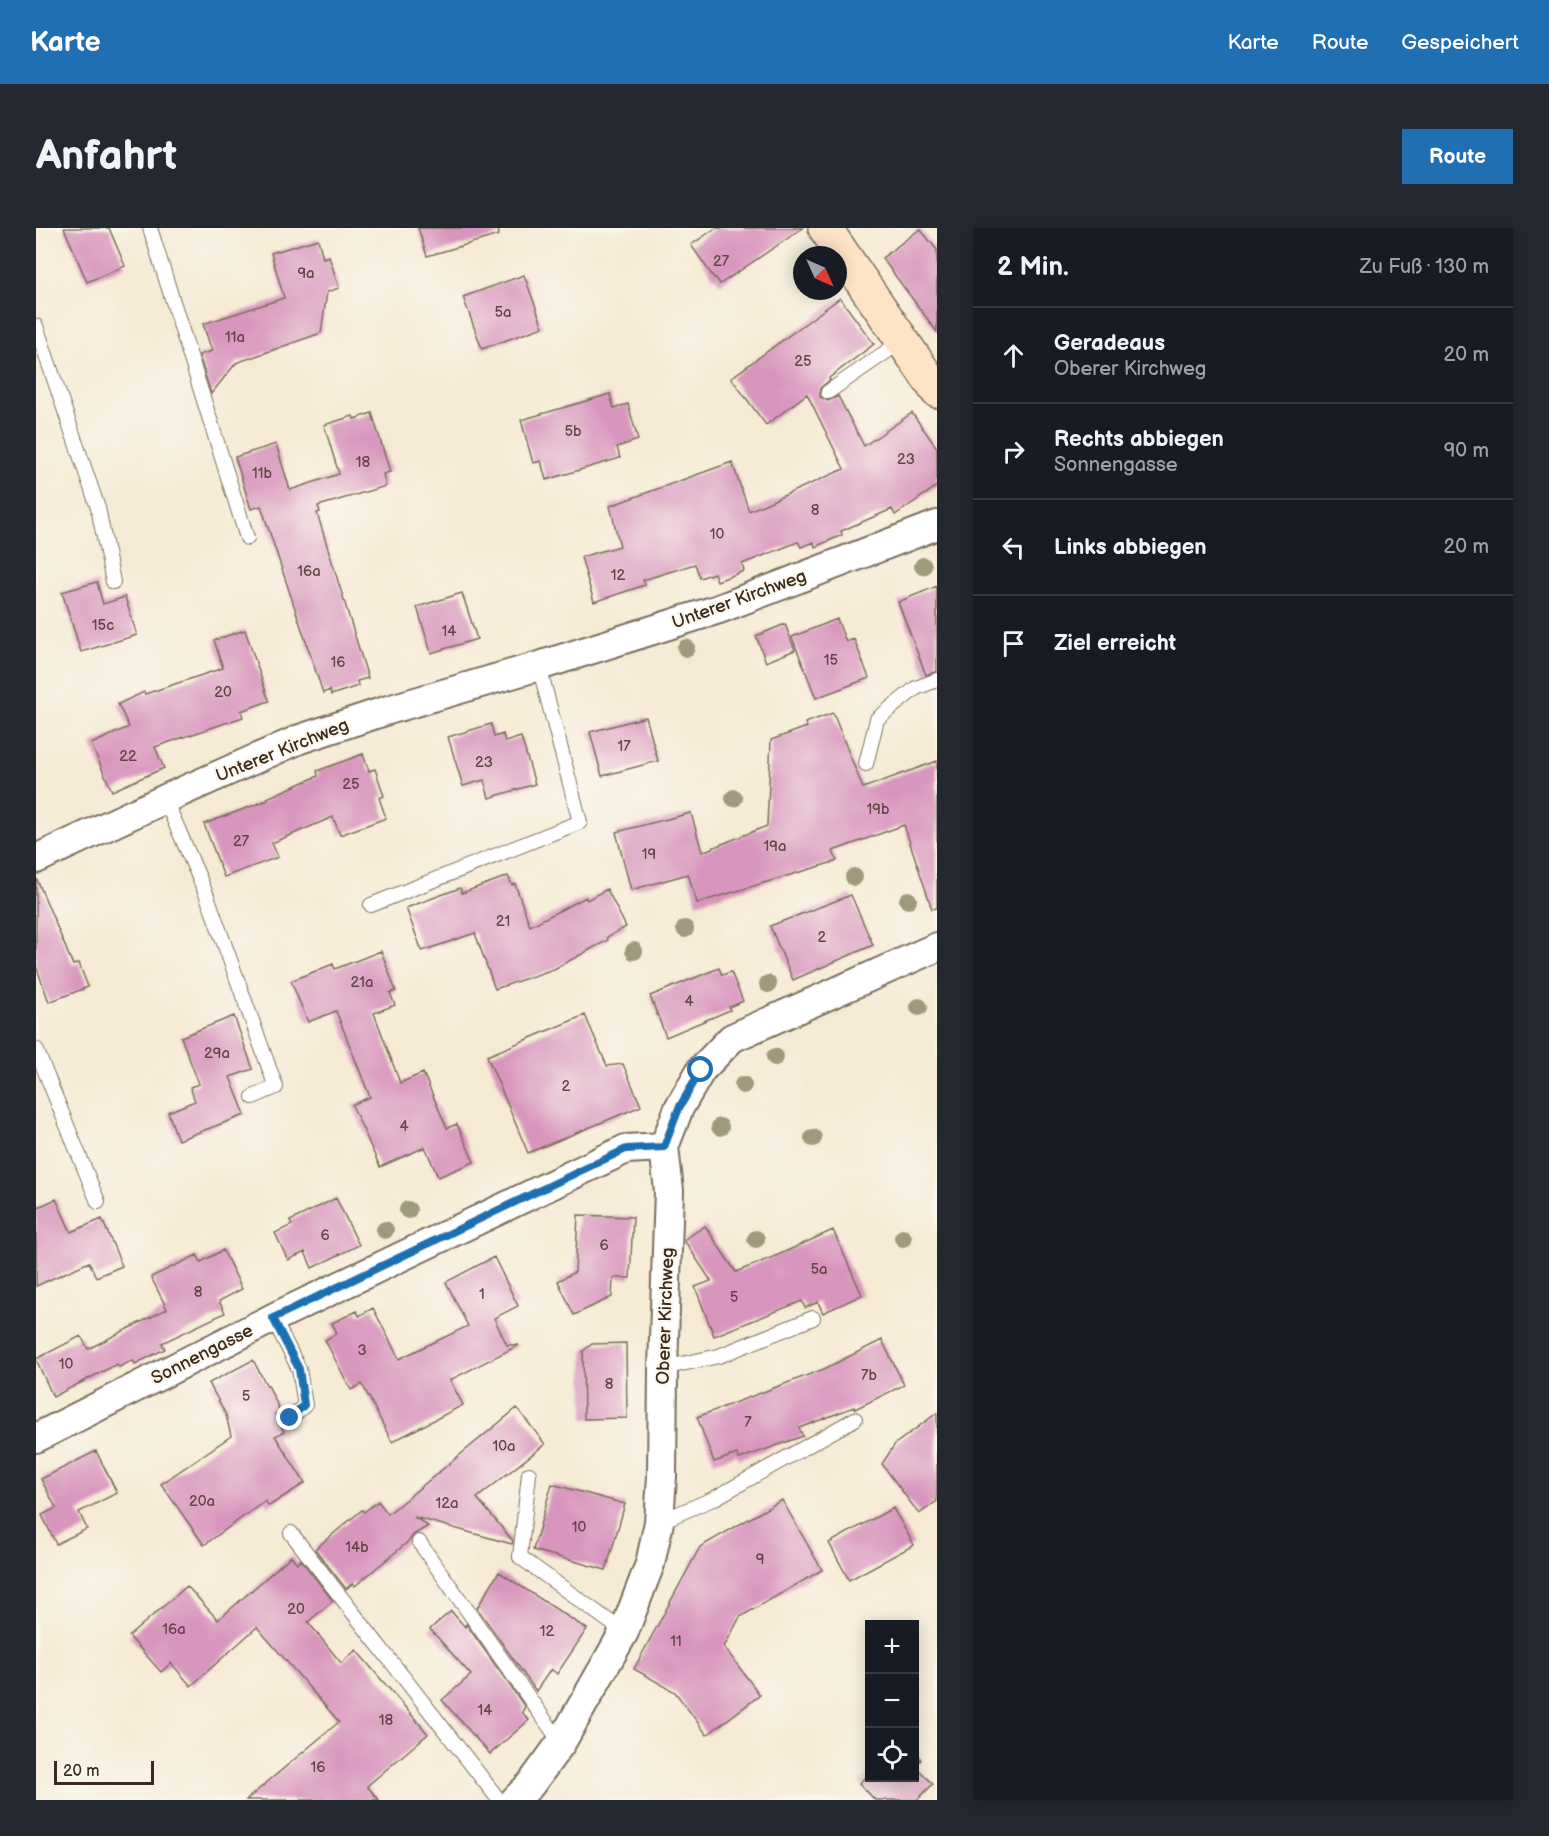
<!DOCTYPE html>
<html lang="de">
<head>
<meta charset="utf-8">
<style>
  :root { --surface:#171b24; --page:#242831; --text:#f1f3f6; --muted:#9ea1a6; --line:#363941; --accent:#1f6fb2 }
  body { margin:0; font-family:"Balsamiq Sans",sans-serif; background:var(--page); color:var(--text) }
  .controls { position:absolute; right:18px; bottom:18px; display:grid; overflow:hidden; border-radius:0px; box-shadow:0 3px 15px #0003 }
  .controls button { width:54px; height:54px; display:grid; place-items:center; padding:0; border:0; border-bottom:2px solid var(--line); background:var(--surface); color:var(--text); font:30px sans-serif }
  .compass { position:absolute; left:757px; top:18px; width:54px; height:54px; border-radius:50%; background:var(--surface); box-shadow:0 3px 15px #0003; rotate:135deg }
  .scale { position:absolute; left:18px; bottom:15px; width:100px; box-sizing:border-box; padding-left:6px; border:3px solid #3b2a1e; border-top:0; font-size:16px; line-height:21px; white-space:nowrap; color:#3b2a1e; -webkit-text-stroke:4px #fbf7ec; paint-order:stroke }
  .stop { position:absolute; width:18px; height:18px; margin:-14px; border:4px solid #1f6fb2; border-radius:50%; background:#fff }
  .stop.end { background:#1f6fb2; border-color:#fff; box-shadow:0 2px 6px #0008 }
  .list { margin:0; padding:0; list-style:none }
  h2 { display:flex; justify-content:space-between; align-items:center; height:78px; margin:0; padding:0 24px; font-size:26px }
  h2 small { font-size:20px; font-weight:400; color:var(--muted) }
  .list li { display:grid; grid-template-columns:39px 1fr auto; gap:18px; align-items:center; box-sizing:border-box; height:96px; padding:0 24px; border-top:2px solid var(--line) }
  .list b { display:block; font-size:22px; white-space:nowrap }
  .list p { margin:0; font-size:20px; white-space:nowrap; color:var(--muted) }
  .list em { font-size:20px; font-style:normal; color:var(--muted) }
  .icon { flex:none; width:33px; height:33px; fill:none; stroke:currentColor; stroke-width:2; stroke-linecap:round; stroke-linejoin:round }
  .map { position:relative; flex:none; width:901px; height:1572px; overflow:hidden; border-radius:0px }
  header { display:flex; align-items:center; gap:36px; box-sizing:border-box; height:84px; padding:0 30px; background:var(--accent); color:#fff }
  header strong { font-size:28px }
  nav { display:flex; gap:33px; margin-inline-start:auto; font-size:21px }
  .intro { display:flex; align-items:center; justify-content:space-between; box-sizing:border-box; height:144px; padding:0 36px }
  h1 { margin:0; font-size:42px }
  .button { padding:15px 27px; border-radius:0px; background:var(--accent); color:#fff; font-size:21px; font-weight:700 }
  main { display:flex; gap:36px; padding:0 36px }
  aside { flex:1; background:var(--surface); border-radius:0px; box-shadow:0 3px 15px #0003 }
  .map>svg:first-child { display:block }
  .building { fill:#d896be }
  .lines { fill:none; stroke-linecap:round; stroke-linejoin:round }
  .lane-casing { stroke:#7c6d5e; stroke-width:16 }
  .street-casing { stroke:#7c6d5e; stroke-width:32 }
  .secondary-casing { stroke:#7c6d5e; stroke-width:36 }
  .lane { stroke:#fff; stroke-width:14 }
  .street { stroke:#fff; stroke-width:28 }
  .secondary { stroke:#fee4c6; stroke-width:33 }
  .tree { fill:#9f9a7e }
  .route { stroke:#1f6fb2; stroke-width:8 }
  .labels { text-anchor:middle; stroke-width:4.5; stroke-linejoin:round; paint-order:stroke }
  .number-label { font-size:15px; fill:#624546 }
  .street-label { font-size:18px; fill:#3b2a1e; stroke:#fbf7ec }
</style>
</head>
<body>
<header>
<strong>Karte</strong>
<nav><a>Karte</a><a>Route</a><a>Gespeichert</a></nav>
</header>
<div class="intro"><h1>Anfahrt</h1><a class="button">Route</a></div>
<main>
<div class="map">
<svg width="901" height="1572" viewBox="0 0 901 1572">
  <rect width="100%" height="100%" fill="#fbf7ec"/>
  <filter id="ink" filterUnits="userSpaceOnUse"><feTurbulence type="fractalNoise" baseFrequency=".0167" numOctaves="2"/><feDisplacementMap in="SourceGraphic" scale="12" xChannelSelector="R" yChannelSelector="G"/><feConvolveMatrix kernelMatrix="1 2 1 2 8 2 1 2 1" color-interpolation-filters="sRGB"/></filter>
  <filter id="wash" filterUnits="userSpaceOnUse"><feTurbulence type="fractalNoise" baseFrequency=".008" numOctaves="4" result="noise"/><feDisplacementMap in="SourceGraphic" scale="24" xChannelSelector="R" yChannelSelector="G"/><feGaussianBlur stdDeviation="1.35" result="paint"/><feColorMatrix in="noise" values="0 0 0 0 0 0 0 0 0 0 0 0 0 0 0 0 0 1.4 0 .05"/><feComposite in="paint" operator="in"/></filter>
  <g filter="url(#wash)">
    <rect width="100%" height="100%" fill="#f5ead4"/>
    <g id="blocks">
      <path class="building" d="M 28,0 L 73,0 L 89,38 L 51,54 Z
        M 382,0 L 462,0 L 463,7 L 391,28 Z
        M 680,0 L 767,0 L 684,56 L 680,50 L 678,50 L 655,17 Z
        M 884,1 L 901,22 L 901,104 L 846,30 Z
        M 282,11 L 287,30 L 293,28 L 303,60 L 291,64 L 285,105 L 200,135 L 175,166 L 163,127 L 176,123 L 167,96 L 248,70 L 235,25 Z
        M 488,47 L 507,99 L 446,121 L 427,69 Z
        M 804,70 L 838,116 L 793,150 L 794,152 L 784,160 L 784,169 L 792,173 L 802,168 L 828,218 L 876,185 L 901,220 L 901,258 L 859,287 L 856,281 L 805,303 L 806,307 L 779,319 L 778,314 L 765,319 L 762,314 L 706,336 L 708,343 L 681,353 L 678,345 L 664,350 L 659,336 L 607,352 L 609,357 L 558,374 L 545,329 L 584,318 L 574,278 L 696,234 L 713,283 L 808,241 L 771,166 L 730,197 L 695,150 Z
        M 574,166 L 578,180 L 592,176 L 602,212 L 581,219 L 584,230 L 510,252 L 505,233 L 497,235 L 485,192 Z
        M 336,185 L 354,244 L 347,246 L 350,258 L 282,278 L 284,284 L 281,285 L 332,450 L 321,453 L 322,458 L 295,467 L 294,462 L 287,465 L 225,278 L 215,281 L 199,229 L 240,216 L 254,262 L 303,246 L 288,197 L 317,188 L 318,191 Z
        M 61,354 L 67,376 L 89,369 L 101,407 L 45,424 L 26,364 Z
        M 901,358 L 901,443 L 890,447 L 862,374 Z
        M 426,365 L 441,411 L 395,425 L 381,379 Z
        M 801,391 L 810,414 L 818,411 L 833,450 L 780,470 L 756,409 Z
        M 749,396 L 759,422 L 730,434 L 720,408 Z
        M 209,402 L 233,473 L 205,483 L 207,489 L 119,519 L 128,540 L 76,563 L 55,516 L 93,499 L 82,476 L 108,464 L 109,466 L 187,440 L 178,412 Z
        M 797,485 L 827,560 L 901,533 L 901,680 L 896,681 L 868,597 L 797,623 L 801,633 L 661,675 L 652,646 L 595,662 L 580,604 L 655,585 L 666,624 L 731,598 L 735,512 L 771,499 L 769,495 Z
        M 610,489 L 622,533 L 566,548 L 554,504 Z
        M 455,496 L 458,509 L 467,506 L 469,514 L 485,509 L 499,556 L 453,570 L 448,552 L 427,558 L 412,509 Z
        M 327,526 L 333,543 L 339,541 L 348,568 L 343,570 L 350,590 L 304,607 L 297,589 L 236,615 L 242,629 L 188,649 L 168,596 L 232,572 L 231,570 L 282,548 L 281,543 Z
        M 472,648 L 476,657 L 479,656 L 494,698 L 550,669 L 551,672 L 571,661 L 590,699 L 571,709 L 572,712 L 518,741 L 459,761 L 439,705 L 386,723 L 370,680 L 424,660 L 426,665 Z
        M 0,649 L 37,737 L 43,735 L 52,759 L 13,774 L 0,738 Z
        M 815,667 L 837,717 L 757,752 L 734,698 Z
        M 345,723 L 360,763 L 354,765 L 359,777 L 338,785 L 364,855 L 387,845 L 411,900 L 421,896 L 438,934 L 402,949 L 389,919 L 344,939 L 316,877 L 334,869 L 300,783 L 272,794 L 255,753 L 297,736 L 299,741 Z
        M 683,740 L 686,747 L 695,744 L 707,773 L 693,779 L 694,782 L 630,809 L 614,768 Z
        M 549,787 L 571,838 L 587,836 L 605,878 L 492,925 L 451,828 Z
        M 198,788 L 217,841 L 194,849 L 209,887 L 142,912 L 132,884 L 159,873 L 154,859 L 163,856 L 145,809 Z
        M 300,970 L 323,1017 L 276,1040 L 269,1024 L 252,1032 L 239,1005 L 256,997 L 254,993 Z
        M 20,971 L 35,1004 L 66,991 L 86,1038 L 60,1049 L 53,1034 L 0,1058 L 0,980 Z
        M 542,987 L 597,989 L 594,1050 L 577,1050 L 576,1069 L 538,1087 L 522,1053 L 539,1044 Z
        M 669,998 L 700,1044 L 742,1027 L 797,1002 L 826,1067 L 787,1085 L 782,1074 L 769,1080 L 766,1073 L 678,1108 L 659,1059 L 675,1053 L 648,1012 Z
        M 187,1022 L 206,1061 L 183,1073 L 189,1085 L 126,1115 L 129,1121 L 99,1136 L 97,1132 L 83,1139 L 81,1136 L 17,1169 L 0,1131 L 45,1108 L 52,1121 L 131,1081 L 115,1049 L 161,1027 L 165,1034 Z
        M 458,1029 L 482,1078 L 458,1090 L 471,1117 L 483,1117 L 414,1152 L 427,1177 L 356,1214 L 326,1156 L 315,1162 L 289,1112 L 301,1105 L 296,1095 L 321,1083 L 323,1088 L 337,1080 L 363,1131 L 432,1098 L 410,1054 Z
        M 846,1112 L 868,1157 L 819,1181 L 818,1179 L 763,1200 L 767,1208 L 703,1231 L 701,1226 L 678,1234 L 661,1189 L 788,1141 Z
        M 590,1115 L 591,1190 L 548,1191 L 547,1123 L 556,1116 Z
        M 217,1132 L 231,1158 L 232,1157 L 244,1183 L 239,1186 L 248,1204 L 239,1208 L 269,1255 L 233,1278 L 229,1273 L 168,1317 L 125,1256 L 195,1208 L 190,1187 L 173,1155 Z
        M 481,1180 L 509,1216 L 441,1270 L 477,1313 L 476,1316 L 378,1289 L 392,1298 L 377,1307 L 374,1312 L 319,1358 L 317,1355 L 310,1361 L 279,1321 L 326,1282 L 328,1284 L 342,1273 L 352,1286 Z
        M 901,1185 L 901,1273 L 883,1286 L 846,1236 L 859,1216 Z
        M 60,1223 L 81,1265 L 43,1284 L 51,1301 L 20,1316 L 6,1287 L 20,1280 L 5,1251 Z
        M 516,1256 L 589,1276 L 570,1342 L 497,1322 Z
        M 746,1272 L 786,1342 L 704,1389 L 688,1419 L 724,1467 L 671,1507 L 639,1464 L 598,1441 L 664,1319 Z
        M 857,1280 L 878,1317 L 813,1352 L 793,1315 Z
        M 255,1328 L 261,1335 L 265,1332 L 297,1373 L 272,1394 L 305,1435 L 320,1422 L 392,1506 L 331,1558 L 343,1572 L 210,1572 L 303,1494 L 221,1399 L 155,1458 L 135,1435 L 125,1444 L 93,1408 L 151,1358 L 182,1392 Z
        M 463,1344 L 551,1401 L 521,1446 L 515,1441 L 500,1463 L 441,1380 Z
        M 415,1383 L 429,1399 L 430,1396 L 489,1479 L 486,1484 L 493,1492 L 454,1526 L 406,1472 L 435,1447 L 394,1401 Z
        M 879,1520 L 885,1532 L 879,1538 L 897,1556 L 881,1572 L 839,1572 L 823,1555 L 834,1545 L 834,1550 L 879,1550 Z"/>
    </g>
  </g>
  <g filter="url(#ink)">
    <use href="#blocks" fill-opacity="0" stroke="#7c6d5e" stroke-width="1.5"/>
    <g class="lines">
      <g class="lane-casing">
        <path id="lane" d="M 114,0 L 211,310
          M 0,98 L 62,280 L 77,354
          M 792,164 L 866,113
          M 830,536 L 841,491 L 880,460 L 901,452
          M 129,571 L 171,668 L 240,859 L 217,869
          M 335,677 L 544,594 L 503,438
          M 0,821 L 62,974
          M 237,1090 L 263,1141 L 269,1177 L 254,1190
          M 627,1140 L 683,1128 L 777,1090
          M 493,1246 L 484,1329 L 588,1404
          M 623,1294 L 679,1270 L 819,1191
          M 255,1305 L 463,1572
          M 383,1314 L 525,1515"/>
      </g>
      <g class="street-casing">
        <path id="street" d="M 0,631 L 129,571 L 264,511 L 352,482 L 503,438 L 683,381 L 901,297
          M 0,1210 L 237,1090 L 590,921 L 628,919
          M 479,1572 L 495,1556 L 525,1515 L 588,1404 L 614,1336 L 623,1294 L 626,1248 L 627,1140 L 633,963 L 628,919 L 643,880 L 665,842 L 696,810 L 901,719"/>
      </g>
      <g class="secondary-casing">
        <path id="secondary" d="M 789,0 L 901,163"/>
      </g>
      <use href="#lane" class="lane"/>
      <use href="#street" class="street"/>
      <use href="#secondary" class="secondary"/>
    </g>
    <g class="tree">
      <circle cx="887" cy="338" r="9"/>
      <circle cx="650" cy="420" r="9"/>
      <circle cx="698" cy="570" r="9"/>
      <circle cx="818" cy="649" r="9"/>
      <circle cx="872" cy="672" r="9"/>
      <circle cx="649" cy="701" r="9"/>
      <circle cx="598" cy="723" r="9"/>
      <circle cx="732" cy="756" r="9"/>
      <circle cx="883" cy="779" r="9"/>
      <circle cx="739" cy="829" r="9"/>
      <circle cx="707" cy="857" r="9"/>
      <circle cx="684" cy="899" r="9"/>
      <circle cx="777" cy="910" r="9"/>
      <circle cx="372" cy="982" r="9"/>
      <circle cx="349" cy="1002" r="9"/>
      <circle cx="867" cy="1010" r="9"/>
      <circle cx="720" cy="1011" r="9"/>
    </g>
  </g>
  <g class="lines" filter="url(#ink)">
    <path class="route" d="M 254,1190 L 268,1177 L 263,1141 L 237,1090 L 590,921 L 628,919 L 643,880 L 665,842"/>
  </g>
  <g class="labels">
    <g class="number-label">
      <text x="685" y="38">27</text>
      <text x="270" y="50">9a</text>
      <text x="467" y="89">5a</text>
      <text x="199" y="114">11a</text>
      <text x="767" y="138">25</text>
      <text x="537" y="208">5b</text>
      <text x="870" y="236">23</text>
      <text x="327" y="239">18</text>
      <text x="226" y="250">11b</text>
      <text x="779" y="287">8</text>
      <text x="681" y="311">10</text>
      <text x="273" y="348">16a</text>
      <text x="582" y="352">12</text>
      <text x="67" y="402">15c</text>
      <text x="413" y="408">14</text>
      <text x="795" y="437">15</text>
      <text x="302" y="439">16</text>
      <text x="187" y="469">20</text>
      <text x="588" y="523">17</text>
      <text x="92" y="533">22</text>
      <text x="448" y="539">23</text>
      <text x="315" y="561">25</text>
      <text x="842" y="586">19b</text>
      <text x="205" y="618">27</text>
      <text x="739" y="623">19a</text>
      <text x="613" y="631">19</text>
      <text x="467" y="698">21</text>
      <text x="786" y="714">2</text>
      <text x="326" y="759">21a</text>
      <text x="653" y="778">4</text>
      <text x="181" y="830">29a</text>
      <text x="530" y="863">2</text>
      <text x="368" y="903">4</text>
      <text x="289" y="1012">6</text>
      <text x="568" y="1022">6</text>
      <text x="783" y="1046">5a</text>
      <text x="162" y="1069">8</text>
      <text x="446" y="1071">1</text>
      <text x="698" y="1074">5</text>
      <text x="326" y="1127">3</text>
      <text x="30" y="1141">10</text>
      <text x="833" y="1152">7b</text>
      <text x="573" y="1161">8</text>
      <text x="210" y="1173">5</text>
      <text x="712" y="1199">7</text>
      <text x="468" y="1223">10a</text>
      <text x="166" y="1278">20a</text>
      <text x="411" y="1280">12a</text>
      <text x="543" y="1304">10</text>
      <text x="321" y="1324">14b</text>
      <text x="724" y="1336">9</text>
      <text x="260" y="1386">20</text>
      <text x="138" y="1406">16a</text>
      <text x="511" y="1408">12</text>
      <text x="640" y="1418">11</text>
      <text x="449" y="1487">14</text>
      <text x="350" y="1497">18</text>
      <text x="282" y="1544">16</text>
    </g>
    <g class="street-label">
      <text transform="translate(703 371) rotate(-20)" y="6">Unterer Kirchweg</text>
      <text transform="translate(246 522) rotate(-22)" y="6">Unterer Kirchweg</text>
      <text transform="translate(629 1088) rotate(-88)" y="6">Oberer Kirchweg</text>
      <text transform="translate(166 1126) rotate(-27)" y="6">Sonnengasse</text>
    </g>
  </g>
</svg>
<div class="controls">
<button>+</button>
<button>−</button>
<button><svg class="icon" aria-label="locate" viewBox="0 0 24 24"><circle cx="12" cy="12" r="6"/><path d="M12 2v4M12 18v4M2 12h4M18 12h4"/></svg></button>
</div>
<svg class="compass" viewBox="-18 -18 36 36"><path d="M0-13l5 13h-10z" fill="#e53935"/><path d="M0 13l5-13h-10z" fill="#9ea1a6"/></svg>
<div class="scale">20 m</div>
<div class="stop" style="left:665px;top:842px"></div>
<div class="stop end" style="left:254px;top:1190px"></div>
</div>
<aside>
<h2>2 Min.<small>Zu Fuß · 130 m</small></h2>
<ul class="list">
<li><svg class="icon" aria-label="ahead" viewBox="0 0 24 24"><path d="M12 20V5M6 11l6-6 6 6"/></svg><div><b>Geradeaus</b><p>Oberer Kirchweg</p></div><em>20 m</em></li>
<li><svg class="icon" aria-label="right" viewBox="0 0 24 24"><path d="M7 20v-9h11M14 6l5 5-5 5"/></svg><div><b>Rechts abbiegen</b><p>Sonnengasse</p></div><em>90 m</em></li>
<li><svg class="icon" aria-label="left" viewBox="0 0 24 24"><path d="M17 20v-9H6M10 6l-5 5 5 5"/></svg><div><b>Links abbiegen</b></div><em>20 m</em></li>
<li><svg class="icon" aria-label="arrive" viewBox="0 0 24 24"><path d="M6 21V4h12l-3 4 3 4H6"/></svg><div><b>Ziel erreicht</b></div></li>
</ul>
</aside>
</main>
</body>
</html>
